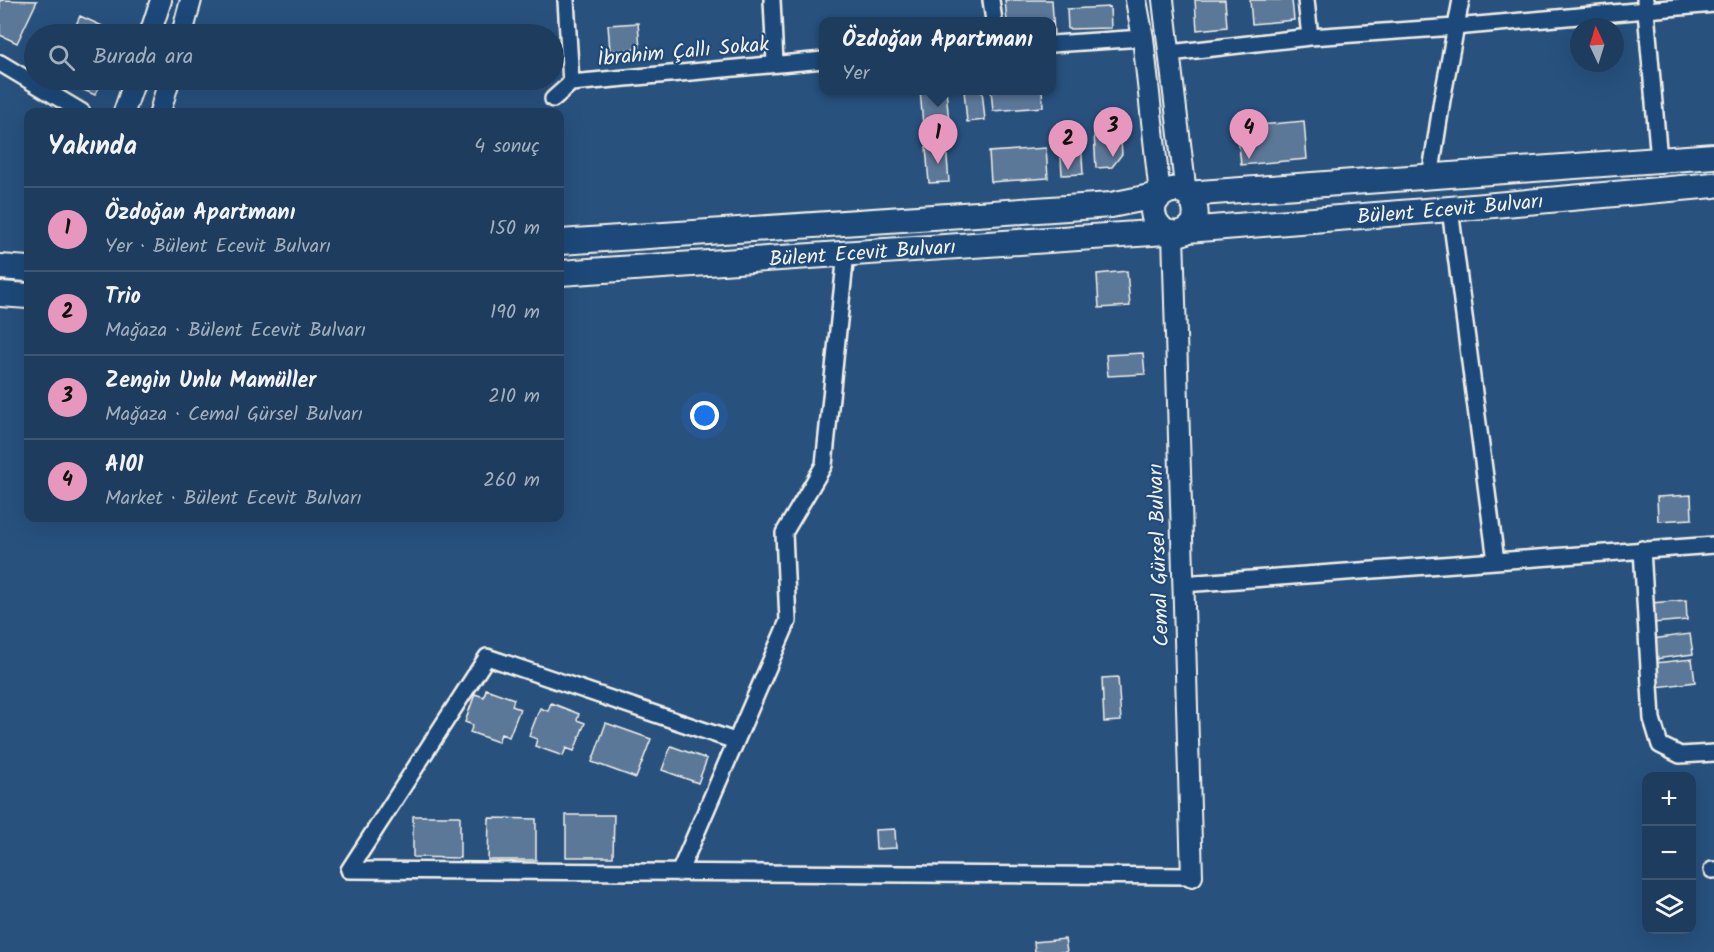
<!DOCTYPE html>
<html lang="tr">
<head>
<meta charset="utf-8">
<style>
  :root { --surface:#1e3d5e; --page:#264464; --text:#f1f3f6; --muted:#a1aebc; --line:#3c5673; --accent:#e797bd }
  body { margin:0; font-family:Kalam,sans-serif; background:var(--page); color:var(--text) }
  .controls { position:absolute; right:18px; bottom:18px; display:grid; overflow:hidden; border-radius:12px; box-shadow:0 6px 24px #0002 }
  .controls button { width:54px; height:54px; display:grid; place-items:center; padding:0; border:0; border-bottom:2px solid var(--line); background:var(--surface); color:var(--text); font:30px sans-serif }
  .compass { position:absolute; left:1570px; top:18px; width:54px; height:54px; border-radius:50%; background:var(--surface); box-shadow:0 6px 24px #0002; rotate:356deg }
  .you { position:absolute; left:705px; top:416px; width:21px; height:21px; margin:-15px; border:4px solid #fff; border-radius:50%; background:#1a73e8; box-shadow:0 0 0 9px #1a73e833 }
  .badge { display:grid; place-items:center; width:39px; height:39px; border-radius:50%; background:var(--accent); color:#111; font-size:20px; font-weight:700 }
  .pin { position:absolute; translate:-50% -50px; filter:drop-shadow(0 2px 3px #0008) }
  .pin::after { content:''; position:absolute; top:32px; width:21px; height:18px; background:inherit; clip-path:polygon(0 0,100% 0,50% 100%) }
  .popup { position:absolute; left:819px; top:17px; width:237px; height:78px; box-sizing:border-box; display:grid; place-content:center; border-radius:12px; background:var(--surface); filter:drop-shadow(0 2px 4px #0005); font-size:20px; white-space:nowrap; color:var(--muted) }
  .popup b { font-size:22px; color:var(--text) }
  .popup::after { content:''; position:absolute; left:50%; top:100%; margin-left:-12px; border:12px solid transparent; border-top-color:var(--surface) }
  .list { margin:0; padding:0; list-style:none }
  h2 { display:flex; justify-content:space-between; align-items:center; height:78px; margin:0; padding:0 24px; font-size:26px }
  h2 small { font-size:20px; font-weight:400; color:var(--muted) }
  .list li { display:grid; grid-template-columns:39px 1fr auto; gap:18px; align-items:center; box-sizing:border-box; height:84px; padding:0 24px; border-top:2px solid var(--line) }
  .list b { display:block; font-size:22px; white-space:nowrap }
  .list p { margin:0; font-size:20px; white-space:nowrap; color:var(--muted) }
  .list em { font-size:20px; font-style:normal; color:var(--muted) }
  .icon { flex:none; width:33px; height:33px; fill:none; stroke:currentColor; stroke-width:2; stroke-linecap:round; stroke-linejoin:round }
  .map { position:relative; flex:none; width:1714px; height:952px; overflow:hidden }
  .search { position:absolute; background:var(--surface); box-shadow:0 6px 24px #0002; left:24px; top:24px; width:540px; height:66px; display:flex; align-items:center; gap:15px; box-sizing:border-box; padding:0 21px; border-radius:33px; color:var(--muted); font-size:22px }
  .panel { position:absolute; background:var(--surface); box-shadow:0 6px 24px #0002; left:24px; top:108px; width:540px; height:414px; border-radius:12px }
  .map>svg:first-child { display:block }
  .building { fill:#5b7899; stroke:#f4f1e8; stroke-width:1.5 }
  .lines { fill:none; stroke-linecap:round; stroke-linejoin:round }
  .minor-casing { stroke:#f4f1e8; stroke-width:20 }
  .tertiary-casing { stroke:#f4f1e8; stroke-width:24 }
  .primary-casing { stroke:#f4f1e8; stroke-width:28 }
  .minor { stroke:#1f4a7a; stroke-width:15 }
  .tertiary { stroke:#1f4a7a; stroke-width:20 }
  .primary { stroke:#1f4a7a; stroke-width:24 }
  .labels { text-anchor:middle; stroke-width:4.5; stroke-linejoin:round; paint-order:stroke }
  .street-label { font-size:21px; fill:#f4f1e8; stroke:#1f4a7a }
</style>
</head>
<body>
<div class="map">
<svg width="1714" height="952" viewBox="0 0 1714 952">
  <rect width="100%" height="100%" fill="#28517e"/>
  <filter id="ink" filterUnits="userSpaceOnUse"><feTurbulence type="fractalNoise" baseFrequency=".0167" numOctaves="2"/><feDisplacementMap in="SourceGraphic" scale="12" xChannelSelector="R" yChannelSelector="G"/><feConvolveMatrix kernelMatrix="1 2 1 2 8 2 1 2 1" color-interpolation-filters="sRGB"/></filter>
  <g filter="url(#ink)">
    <path class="building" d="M 0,0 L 37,1 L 17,43 L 0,35 Z
      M 1005,0 L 1052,0 L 1054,33 L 1052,33 L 1052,21 L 1007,21 Z
      M 1195,0 L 1225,0 L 1227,27 L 1197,30 Z
      M 1250,0 L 1292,0 L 1294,20 L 1252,24 Z
      M 1110,7 L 1111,28 L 1068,29 L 1067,9 Z
      M 80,16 L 120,34 L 72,34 Z
      M 638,23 L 640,49 L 610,51 L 608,25 Z
      M 61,80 L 103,80 L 95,95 Z
      M 920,90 L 946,90 L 949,123 L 923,125 Z
      M 964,90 L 982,90 L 985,120 L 967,122 Z
      M 991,90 L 1042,90 L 1043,107 L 993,111 Z
      M 1304,121 L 1307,159 L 1241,165 L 1237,127 Z
      M 1120,131 L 1122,154 L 1112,167 L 1096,168 L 1094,133 Z
      M 1081,139 L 1083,174 L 1062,175 L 1060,141 Z
      M 946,145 L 949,182 L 929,183 L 926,147 Z
      M 1046,148 L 1048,178 L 991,182 L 989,152 Z
      M 1127,271 L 1130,306 L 1099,308 L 1097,274 Z
      M 1143,353 L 1145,374 L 1108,376 L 1106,355 Z
      M 1691,495 L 1692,519 L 1658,521 L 1657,497 Z
      M 1686,600 L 1687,620 L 1653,623 L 1651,603 Z
      M 1690,634 L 1693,654 L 1655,659 L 1652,639 Z
      M 1692,659 L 1695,682 L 1658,687 L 1655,663 Z
      M 1118,677 L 1121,721 L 1104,722 L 1102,678 Z
      M 486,689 L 514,699 L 512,706 L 520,709 L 509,737 L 501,734 L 498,742 L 470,732 L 473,725 L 465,722 L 475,694 L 484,697 Z
      M 551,703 L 579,714 L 577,720 L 585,723 L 574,751 L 566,748 L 563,756 L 535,746 L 537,739 L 529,736 L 540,708 L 548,711 Z
      M 606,723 L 651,739 L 636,778 L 592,762 Z
      M 671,746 L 707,759 L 698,783 L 662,770 Z
      M 566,815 L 614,815 L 613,857 L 566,857 Z
      M 413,816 L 460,816 L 460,858 L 413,857 Z
      M 489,818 L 536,819 L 536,860 L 488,860 Z
      M 895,829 L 896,848 L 876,849 L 875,830 Z
      M 1065,939 L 1067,952 L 1035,952 L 1034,942 Z"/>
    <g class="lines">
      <g class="minor-casing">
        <path id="minor" d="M 566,0 L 571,83
          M 772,0 L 775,63
          M 991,0 L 994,21
          M 1306,0 L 1310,37
          M 1645,0 L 1659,160
          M 1052,44 L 1143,38
          M 1170,53 L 1310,37 L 1455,27 L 1714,4
          M 0,63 L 82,112
          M 553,99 L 571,83 L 824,60
          M 1430,178 L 1442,100 L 1461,0
          M 1450,209 L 1496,561
          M 1642,549 L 1652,719 L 1660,745 L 1680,755 L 1714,753
          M 1183,584 L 1714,545
          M 735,741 L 487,657 L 349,870 L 1192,876
          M 1712,870 L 1714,870
          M 679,873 L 788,621 L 784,533 L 824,465 L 846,253"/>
      </g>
      <g class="tertiary-casing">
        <path id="tertiary" d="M 1136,0 L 1143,38 L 1160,195
          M 1163,0 L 1186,194
          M 150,34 L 161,0
          M 182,34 L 191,0
          M 124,112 L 135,80
          M 160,112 L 169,80
          M 1173,234 L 1192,876"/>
      </g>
      <g class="primary-casing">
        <g id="primary">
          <path d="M 1186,194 L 1714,156"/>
          <path id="s1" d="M 1187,230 L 1450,209 L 1714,185"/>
          <path d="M 560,242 L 1111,205 L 1160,195"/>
          <path d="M 0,267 L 28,269"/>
          <path id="s2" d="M 560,273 L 1166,232 C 1213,244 1198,172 1163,194 C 1147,204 1152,223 1166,232"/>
          <path d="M 0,294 L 28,296"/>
        </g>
      </g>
      <use href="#minor" class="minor"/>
      <use href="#tertiary" class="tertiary"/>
      <use href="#primary" class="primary"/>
    </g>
  </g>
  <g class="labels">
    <g class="street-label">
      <text transform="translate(683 51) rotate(-5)" y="7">İbrahim Çallı Sokak</text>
      <text dy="7" stroke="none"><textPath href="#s1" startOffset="264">Bülent Ecevit Bulvarı</textPath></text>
      <text dy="7" stroke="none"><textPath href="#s2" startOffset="303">Bülent Ecevit Bulvarı</textPath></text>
      <text transform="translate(1158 555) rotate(-92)" y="7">Cemal Gürsel Bulvarı</text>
    </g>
  </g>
</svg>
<div class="controls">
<button>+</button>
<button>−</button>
<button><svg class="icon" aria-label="layers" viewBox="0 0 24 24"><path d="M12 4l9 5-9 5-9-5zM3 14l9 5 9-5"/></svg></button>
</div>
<svg class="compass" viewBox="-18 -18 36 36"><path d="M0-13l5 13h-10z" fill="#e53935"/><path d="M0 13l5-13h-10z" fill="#a1aebc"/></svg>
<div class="you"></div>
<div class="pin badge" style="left:938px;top:164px">1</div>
<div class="popup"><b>Özdoğan Apartmanı</b>Yer</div>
<div class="pin badge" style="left:1068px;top:170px">2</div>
<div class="pin badge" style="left:1113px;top:157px">3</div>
<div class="pin badge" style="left:1249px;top:159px">4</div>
<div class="search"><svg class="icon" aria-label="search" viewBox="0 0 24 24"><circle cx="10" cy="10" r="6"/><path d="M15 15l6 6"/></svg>Burada ara</div>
<section class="panel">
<h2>Yakında<small>4 sonuç</small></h2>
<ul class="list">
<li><span class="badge">1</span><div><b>Özdoğan Apartmanı</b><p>Yer · Bülent Ecevit Bulvarı</p></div><em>150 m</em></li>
<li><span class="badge">2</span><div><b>Trio</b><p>Mağaza · Bülent Ecevit Bulvarı</p></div><em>190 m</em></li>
<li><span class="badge">3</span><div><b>Zengin Unlu Mamüller</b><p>Mağaza · Cemal Gürsel Bulvarı</p></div><em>210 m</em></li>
<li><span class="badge">4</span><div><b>A101</b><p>Market · Bülent Ecevit Bulvarı</p></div><em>260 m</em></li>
</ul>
</section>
</div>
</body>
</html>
